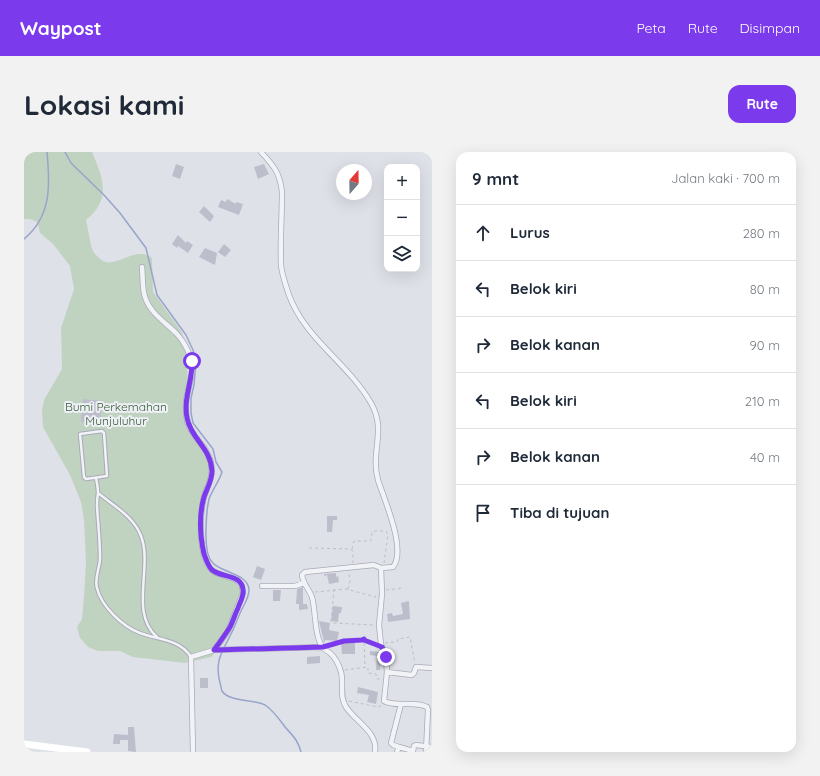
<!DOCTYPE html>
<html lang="id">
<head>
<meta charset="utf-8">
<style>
  :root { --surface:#fff; --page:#f2f2f3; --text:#1f2937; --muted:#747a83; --line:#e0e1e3; --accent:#7c3aed }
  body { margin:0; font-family:Quicksand,sans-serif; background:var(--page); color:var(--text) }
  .controls { position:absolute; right:12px; top:12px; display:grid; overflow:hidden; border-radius:8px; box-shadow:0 4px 16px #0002 }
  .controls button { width:36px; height:36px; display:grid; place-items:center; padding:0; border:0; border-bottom:1px solid var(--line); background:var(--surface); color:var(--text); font:20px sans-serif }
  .compass { position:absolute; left:312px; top:12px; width:36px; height:36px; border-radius:50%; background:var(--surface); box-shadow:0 4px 16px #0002; rotate:20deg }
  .stop { position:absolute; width:12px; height:12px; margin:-9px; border:3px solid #7c3aed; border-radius:50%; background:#fff }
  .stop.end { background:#7c3aed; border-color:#fff; box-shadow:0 1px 4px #0008 }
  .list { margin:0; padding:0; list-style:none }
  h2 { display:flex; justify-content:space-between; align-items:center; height:52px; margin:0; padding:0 16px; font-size:17px }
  h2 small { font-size:13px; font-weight:400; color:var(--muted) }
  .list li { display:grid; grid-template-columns:26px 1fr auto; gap:12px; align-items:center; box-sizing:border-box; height:56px; padding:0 16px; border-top:1px solid var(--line) }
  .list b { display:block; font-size:15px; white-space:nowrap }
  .list em { font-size:13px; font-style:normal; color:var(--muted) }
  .icon { flex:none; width:22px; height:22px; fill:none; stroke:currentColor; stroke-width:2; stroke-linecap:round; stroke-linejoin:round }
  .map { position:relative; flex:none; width:408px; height:600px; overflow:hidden; border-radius:12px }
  header { display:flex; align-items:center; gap:24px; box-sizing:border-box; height:56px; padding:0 20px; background:var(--accent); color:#fff }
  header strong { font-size:19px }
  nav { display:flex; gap:22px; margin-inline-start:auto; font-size:14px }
  .intro { display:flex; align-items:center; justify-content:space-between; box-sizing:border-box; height:96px; padding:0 24px }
  h1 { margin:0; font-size:28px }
  .button { padding:10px 18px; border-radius:12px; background:var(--accent); color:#fff; font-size:14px; font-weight:700 }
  main { display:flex; gap:24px; padding:0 24px }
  aside { flex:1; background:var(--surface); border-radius:12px; box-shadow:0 4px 16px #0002 }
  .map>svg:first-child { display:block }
  .green { fill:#c0d3c0 }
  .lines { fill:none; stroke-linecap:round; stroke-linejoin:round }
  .stream { stroke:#99a4ca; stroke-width:1.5 }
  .building { fill:#bcbecc }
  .lane-casing { stroke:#a8aab7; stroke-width:4.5 }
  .street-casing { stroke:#a8aab7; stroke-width:6 }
  .path { stroke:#bdbfc8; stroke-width:1; stroke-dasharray:3 3; stroke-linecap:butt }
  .lane { stroke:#f2f3f7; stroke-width:2.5 }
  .street { stroke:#f2f3f7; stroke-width:4.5 }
  .secondary { stroke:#fff; stroke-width:7 }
  .route { stroke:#7c3aed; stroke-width:5 }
  .labels { text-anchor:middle; stroke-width:4; stroke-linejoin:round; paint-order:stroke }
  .park-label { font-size:12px; fill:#355d37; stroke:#eff0f6 }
</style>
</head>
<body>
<header>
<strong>Waypost</strong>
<nav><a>Peta</a><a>Rute</a><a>Disimpan</a></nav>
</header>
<div class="intro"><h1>Lokasi kami</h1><a class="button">Rute</a></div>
<main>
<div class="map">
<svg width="408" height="600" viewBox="0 0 408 600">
  <rect width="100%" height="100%" fill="#dfe1e9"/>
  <path class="green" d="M 0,0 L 68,0 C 79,26 88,47 62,68 C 64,76 66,92 69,99 C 70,101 73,104 75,106 C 90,121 109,92 128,106 L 129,140 L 157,179 L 164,198 L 163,215 L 165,241 L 162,264 L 170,285 L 189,314 L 188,328 L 177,361 L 176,390 L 186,418 L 203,424 L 217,433 L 219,443 L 204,482 L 200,491 L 194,498 L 187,505 L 161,511 L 109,505 L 96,499 L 74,499 L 64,495 L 56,486 L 53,475 L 58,467 L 60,445 L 62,410 L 60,368 L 57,350 L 46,323 L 19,275 L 18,259 L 20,248 L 38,217 L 37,176 L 50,137 L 46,114 L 29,92 L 16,81 L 13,70 L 6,67 L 0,67 Z"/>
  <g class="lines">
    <path class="stream" d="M 41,0 L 47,11 L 80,43 L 96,61 L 122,96 L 133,143 L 162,183 L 169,198 L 172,210 L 170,233 L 167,246 L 167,261 L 169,271 L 189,297 L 192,310 L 198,320 C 195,330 188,338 185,347 C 182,360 180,393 185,405 C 191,422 224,419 225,438 C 225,445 221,451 218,457 C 214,465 212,472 208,480 C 199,499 190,508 196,531 C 197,533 197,537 198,539 C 205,550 229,547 241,553 C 250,559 255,567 261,575 C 269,584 274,588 277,600
      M 0,87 C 28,64 26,32 23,0"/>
  </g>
  <path class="building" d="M 152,12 L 160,15 L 156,27 L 148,24 Z
    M 240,12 L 245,22 L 234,27 L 230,15 Z
    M 203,47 L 212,52 L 212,50 L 219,52 L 215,63 L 194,55 L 197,48 L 202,50 Z
    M 180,54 L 190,64 L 186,70 L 175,60 Z
    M 154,83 L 162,91 L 163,89 L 169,93 L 164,101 L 154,94 L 153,96 L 148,92 Z
    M 200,92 L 207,98 L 201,105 L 194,100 Z
    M 181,96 L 193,101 L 191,113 L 175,105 Z
    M 59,247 L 78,249 L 76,272 L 57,270 Z
    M 303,364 L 313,364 L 313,368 L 309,368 L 308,380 L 303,380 Z
    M 233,414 L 241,417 L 237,428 L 229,425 Z
    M 312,421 L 312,425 L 314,424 L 315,430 L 305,432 L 303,423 L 300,424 L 300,422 Z
    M 279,435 L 279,452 L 283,452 L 284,457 L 275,458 L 275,452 L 272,452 L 273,437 Z
    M 249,438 L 257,438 L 256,449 L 249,449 Z
    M 385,449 L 386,467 L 364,470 L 363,462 L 368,461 L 369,464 L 379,462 L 377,451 Z
    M 309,454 L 318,455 L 317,461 L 315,461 L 314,470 L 307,469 Z
    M 295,469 L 306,471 L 305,478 L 315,480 L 313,489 L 301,488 L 301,490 L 300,490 Z
    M 324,490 L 331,491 L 331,502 L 318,502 L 317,491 Z
    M 346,499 L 356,500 L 357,503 L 356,518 L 352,518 L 353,504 L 346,503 Z
    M 296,504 L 296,511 L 283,512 L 283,505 Z
    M 176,526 L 184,526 L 184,536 L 176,536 Z
    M 334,535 L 354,540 L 352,552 L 343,550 L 345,543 L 333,541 Z
    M 104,575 L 110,575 L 112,600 L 104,599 L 104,588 L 96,588 L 96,592 L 89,592 L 90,582 L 104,583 Z"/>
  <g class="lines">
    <g class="lane-casing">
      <path id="lane" d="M 78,279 L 80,281 L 83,324 L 62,327 L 60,325 L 56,282 Z
        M 72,326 C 73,331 74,337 74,341 C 73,346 73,349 73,354 C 74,371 76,388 76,406 C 76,416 70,426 73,436 C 77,454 99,475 116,481 C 134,488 156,487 167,505
        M 74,341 C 89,353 110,365 117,384 C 129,415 105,461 133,485"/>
    </g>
    <g class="street-casing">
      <path id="street" d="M 237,0 C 250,14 256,21 258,40 C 258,65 256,89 257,113 C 258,123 262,134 265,143 C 281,187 324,211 347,251 C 363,279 346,299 354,328 C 360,347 383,398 369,415 L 357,416 L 358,442 L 355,473 L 357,492 L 362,505 L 363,520 L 360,549 C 373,556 390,548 403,555 L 404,558 L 402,600
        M 118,115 C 119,124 118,136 121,145 C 126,161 141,170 152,181 C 158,187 163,196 166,204 C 173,223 160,239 162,258 C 162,264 163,272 167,278 C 174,290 184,297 187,311 C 190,328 182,334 179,349 C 176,365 174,407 189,419 C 196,424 207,424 214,429 L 218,434 L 219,441 L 204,479 L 190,498 L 167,505 L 169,600
        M 238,434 L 271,434 L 280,431
        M 190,498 L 299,495
        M 363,520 L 388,523 L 390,521 L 392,515 L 408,516
        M 375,595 L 389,599 L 390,594 L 392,593 L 408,595
        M 351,600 C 354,580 332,570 322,555 C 315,544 320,532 317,520 C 315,513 312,506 306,501 C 303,499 299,497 297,493 C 290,480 292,460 288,445 C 285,437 279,432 278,423 L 281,420 L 350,413 L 357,416
        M 373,600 L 375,595 L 369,593 L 367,591 L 377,552"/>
    </g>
    <path class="path" d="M 285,396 L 326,397 L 329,399 L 329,411
      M 328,397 L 330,389 L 346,389 L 347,388 L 348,380 L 351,379 L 362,379 L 364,383 L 360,411
      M 310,437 L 307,470 L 309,471 L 350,473
      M 324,437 L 326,430 L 325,420
      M 362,438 L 380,436
      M 291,440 L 322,437 L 352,445
      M 341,488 L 353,493
      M 361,491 L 373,490 L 374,487 L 386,485 L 391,511
      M 303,494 L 320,489 L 338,488 L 340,487 L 341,515
      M 321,518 L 344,515 L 344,521 L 352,522 L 353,527 L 357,527
      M 325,549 L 354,555 L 359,553"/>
    <use href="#lane" class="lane"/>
    <use href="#street" class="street"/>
    <path class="secondary" d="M 0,592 L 63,600"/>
  </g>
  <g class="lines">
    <path class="route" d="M 168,209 C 169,229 159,246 163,266 C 167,287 187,296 188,319 C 188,329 183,336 180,345 C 175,363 176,384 180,402 C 182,408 184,414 188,418 C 198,426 218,422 219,438 C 220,444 216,450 214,456 C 211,462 209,469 206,475 C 201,483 196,490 190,498 L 299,495 L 320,489 L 338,488 L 340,487 L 340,488 L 358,495 L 362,505"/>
  </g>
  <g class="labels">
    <g class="park-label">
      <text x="92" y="259">Bumi Perkemahan<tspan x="92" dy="14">Munjuluhur</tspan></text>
    </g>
  </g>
</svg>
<div class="controls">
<button>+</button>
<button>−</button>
<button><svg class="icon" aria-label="layers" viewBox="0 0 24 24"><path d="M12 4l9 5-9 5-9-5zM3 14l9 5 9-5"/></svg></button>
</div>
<svg class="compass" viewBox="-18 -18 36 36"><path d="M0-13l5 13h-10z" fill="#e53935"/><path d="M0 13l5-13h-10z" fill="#747a83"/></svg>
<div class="stop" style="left:168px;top:209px"></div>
<div class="stop end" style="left:362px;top:505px"></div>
</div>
<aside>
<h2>9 mnt<small>Jalan kaki · 700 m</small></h2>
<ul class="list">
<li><svg class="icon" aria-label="ahead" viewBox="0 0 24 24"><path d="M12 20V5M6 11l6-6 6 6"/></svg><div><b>Lurus</b></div><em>280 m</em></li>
<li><svg class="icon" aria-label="left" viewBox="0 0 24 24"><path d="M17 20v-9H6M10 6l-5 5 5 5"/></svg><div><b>Belok kiri</b></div><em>80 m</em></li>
<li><svg class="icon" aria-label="right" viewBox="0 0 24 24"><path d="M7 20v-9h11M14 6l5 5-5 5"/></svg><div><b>Belok kanan</b></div><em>90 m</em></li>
<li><svg class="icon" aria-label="left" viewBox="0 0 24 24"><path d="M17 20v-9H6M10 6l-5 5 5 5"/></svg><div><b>Belok kiri</b></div><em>210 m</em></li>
<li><svg class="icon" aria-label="right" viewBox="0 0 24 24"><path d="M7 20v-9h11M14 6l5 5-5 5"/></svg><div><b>Belok kanan</b></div><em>40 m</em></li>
<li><svg class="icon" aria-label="arrive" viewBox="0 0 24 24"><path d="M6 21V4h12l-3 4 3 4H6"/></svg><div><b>Tiba di tujuan</b></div></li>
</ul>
</aside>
</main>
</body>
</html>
